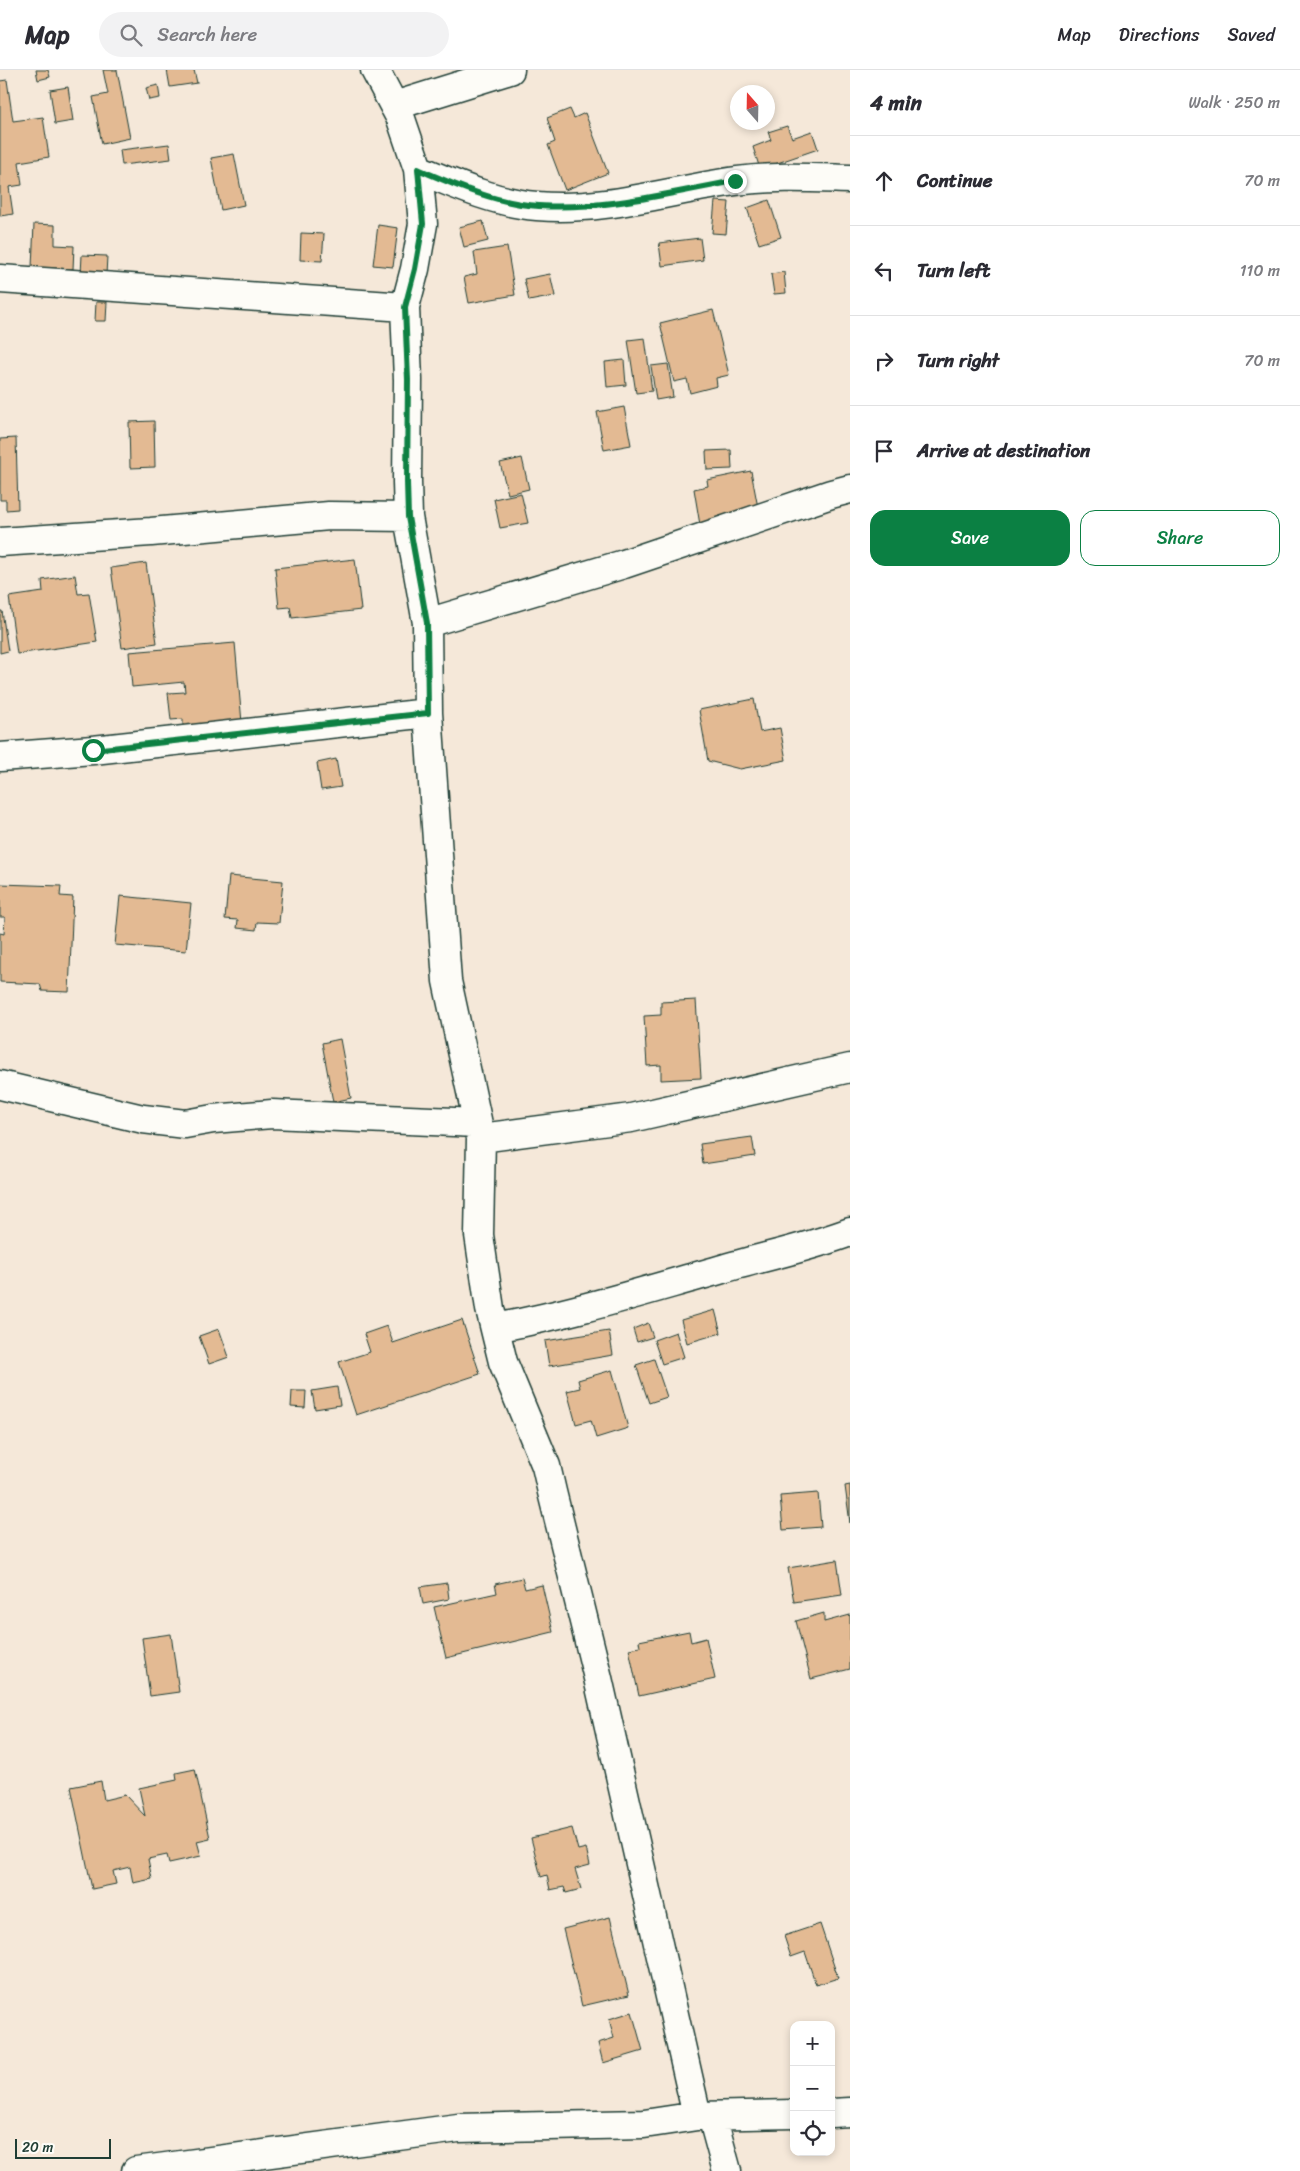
<!DOCTYPE html>
<html lang="en">
<head>
<meta charset="utf-8">
<style>
  :root { --surface:#fff; --page:#f2f2f3; --text:#2b2b33; --muted:#7c7c81; --line:#e1e1e2; --accent:#0b8043 }
  body { margin:0; font-family:Sriracha,sans-serif; background:var(--page); color:var(--text) }
  .controls { position:absolute; right:15px; bottom:15px; display:grid; overflow:hidden; border-radius:10px; box-shadow:0 2px 8px #0003 }
  .controls button { width:45px; height:45px; display:grid; place-items:center; padding:0; border:0; border-bottom:1px solid var(--line); background:var(--surface); color:var(--text); font:25px sans-serif }
  .compass { position:absolute; left:730px; top:15px; width:45px; height:45px; border-radius:50%; background:var(--surface); box-shadow:0 2px 8px #0003; rotate:340deg }
  .scale { position:absolute; left:15px; bottom:12px; width:96px; box-sizing:border-box; padding-left:5px; border:2px solid #1f3d34; border-top:0; font-size:14px; line-height:18px; white-space:nowrap; color:#1f3d34; -webkit-text-stroke:4px #fdfcf7; paint-order:stroke }
  .stop { position:absolute; width:15px; height:15px; margin:-11px; border:4px solid #0b8043; border-radius:50%; background:#fff }
  .stop.end { background:#0b8043; border-color:#fff; box-shadow:0 1px 5px #0008 }
  .list { margin:0; padding:0; list-style:none }
  h2 { display:flex; justify-content:space-between; align-items:center; height:65px; margin:0; padding:0 20px; font-size:21px }
  h2 small { font-size:16px; font-weight:400; color:var(--muted) }
  .list li { display:grid; grid-template-columns:32px 1fr auto; gap:15px; align-items:center; box-sizing:border-box; height:90px; padding:0 20px; border-top:1px solid var(--line) }
  .list b { display:block; font-size:19px; white-space:nowrap }
  .list em { font-size:16px; font-style:normal; color:var(--muted) }
  .actions { display:flex; gap:10px; padding:15px 20px }
  .actions a { flex:1; padding:11px 0; border:1px solid var(--accent); border-radius:15px; text-align:center; font-size:18px; color:var(--accent) }
  .actions .main { background:var(--accent); color:#fff }
  .icon { flex:none; width:28px; height:28px; fill:none; stroke:currentColor; stroke-width:2; stroke-linecap:round; stroke-linejoin:round }
  .map { position:relative; flex:none; width:850px; height:2101px; overflow:hidden }
  header { display:flex; align-items:center; gap:30px; box-sizing:border-box; height:70px; padding:0 25px; background:var(--surface); border-bottom:1px solid var(--line) }
  header strong { font-size:24px }
  nav { display:flex; gap:28px; margin-inline-start:auto; font-size:18px }
  .search { width:350px; height:45px; background:var(--page); display:flex; align-items:center; gap:12px; box-sizing:border-box; padding:0 18px; border-radius:28px; color:var(--muted); font-size:19px }
  main { display:flex }
  aside { flex:1; background:var(--surface) }
  .map>svg:first-child { display:block }
  .building { fill:#e3ba93; stroke:#1f3d34 }
  .lines { fill:none; stroke-linecap:round; stroke-linejoin:round }
  .minor-casing { stroke:#1f3d34; stroke-width:31 }
  .minor { stroke:#fdfcf7; stroke-width:28 }
  .route { stroke:#0b8043; stroke-width:6 }
</style>
</head>
<body>
<header>
<strong>Map</strong>
<div class="search"><svg class="icon" aria-label="search" viewBox="0 0 24 24"><circle cx="10" cy="10" r="6"/><path d="M15 15l6 6"/></svg>Search here</div>
<nav><a>Map</a><a>Directions</a><a>Saved</a></nav>
</header>
<main>
<div class="map">
<svg width="850" height="2101" viewBox="0 0 850 2101">
  <rect width="100%" height="100%" fill="#f5e8d9"/>
  <filter id="ink" filterUnits="userSpaceOnUse"><feTurbulence type="fractalNoise" baseFrequency=".02" numOctaves="2"/><feDisplacementMap in="SourceGraphic" scale="10" xChannelSelector="R" yChannelSelector="G"/><feConvolveMatrix kernelMatrix="1 2 1 2 8 2 1 2 1" color-interpolation-filters="sRGB"/></filter>
  <g filter="url(#ink)">
    <path class="building" d="M 36,0 L 48,0 L 50,7 L 38,10 Z
      M 103,0 L 117,0 L 130,68 L 102,74 L 93,27 L 108,24 Z
      M 167,0 L 194,0 L 197,13 L 170,17 Z
      M 7,10 L 13,51 L 43,47 L 49,87 L 19,92 L 22,115 L 9,117 L 13,144 L 0,146 L 0,11 Z
      M 158,15 L 160,28 L 149,30 L 146,18 Z
      M 68,17 L 73,51 L 55,54 L 50,20 Z
      M 570,39 L 574,48 L 585,43 L 608,103 L 565,120 L 548,75 L 555,72 L 547,48 Z
      M 787,56 L 792,68 L 812,61 L 818,79 L 760,99 L 753,77 L 771,70 L 768,62 Z
      M 169,74 L 171,89 L 122,95 L 120,80 Z
      M 234,84 L 244,135 L 221,140 L 211,88 Z
      M 769,130 L 781,167 L 759,174 L 747,138 Z
      M 715,131 L 729,132 L 726,164 L 712,163 Z
      M 483,151 L 488,171 L 464,177 L 459,157 Z
      M 34,154 L 55,155 L 55,175 L 74,176 L 73,199 L 32,197 Z
      M 378,155 L 398,158 L 393,197 L 373,195 Z
      M 301,163 L 324,164 L 322,191 L 300,190 Z
      M 700,168 L 703,190 L 662,196 L 659,173 Z
      M 507,177 L 515,225 L 469,233 L 464,207 L 477,204 L 474,182 Z
      M 82,185 L 107,186 L 106,205 L 81,204 Z
      M 784,202 L 786,223 L 774,224 L 771,204 Z
      M 550,204 L 555,226 L 529,231 L 524,209 Z
      M 96,232 L 107,232 L 106,251 L 95,251 Z
      M 713,240 L 729,305 L 716,308 L 717,316 L 690,323 L 687,309 L 674,312 L 660,253 Z
      M 645,268 L 652,321 L 636,323 L 628,270 Z
      M 624,290 L 626,315 L 607,317 L 605,292 Z
      M 668,294 L 673,327 L 656,330 L 651,296 Z
      M 624,337 L 631,375 L 604,380 L 597,342 Z
      M 154,351 L 155,397 L 130,398 L 129,352 Z
      M 16,368 L 18,439 L 6,440 L 6,430 L 0,430 L 0,369 Z
      M 731,380 L 732,399 L 707,400 L 706,381 Z
      M 522,388 L 529,419 L 508,424 L 500,393 Z
      M 751,401 L 759,443 L 700,455 L 694,419 L 708,416 L 707,410 Z
      M 521,423 L 528,453 L 500,458 L 494,429 Z
      M 355,489 L 361,540 L 292,548 L 290,537 L 279,538 L 275,498 Z
      M 146,493 L 157,573 L 122,578 L 111,498 Z
      M 75,505 L 78,524 L 89,523 L 97,572 L 17,584 L 9,527 L 43,522 L 42,510 Z
      M 0,541 L 2,541 L 8,581 L 0,583 Z
      M 235,573 L 242,653 L 183,659 L 183,649 L 171,650 L 168,623 L 185,622 L 184,612 L 132,617 L 129,582 Z
      M 754,629 L 760,662 L 780,658 L 786,690 L 740,699 L 708,691 L 699,640 Z
      M 336,689 L 341,717 L 321,720 L 317,693 Z
      M 229,806 L 283,811 L 279,853 L 257,852 L 256,860 L 237,858 L 238,850 L 225,849 Z
      M 0,814 L 61,816 L 60,826 L 73,827 L 69,922 L 42,921 L 40,914 L 0,912 L 0,863 L 4,864 L 5,847 L 0,847 Z
      M 120,826 L 191,833 L 186,881 L 115,875 Z
      M 696,930 L 701,1008 L 661,1010 L 661,995 L 647,996 L 644,946 L 661,945 L 661,932 Z
      M 340,969 L 351,1028 L 333,1032 L 322,973 Z
      M 752,1067 L 755,1086 L 703,1094 L 700,1074 Z
      M 715,1240 L 721,1263 L 687,1273 L 681,1250 Z
      M 462,1250 L 480,1304 L 356,1345 L 339,1292 L 370,1282 L 364,1264 L 387,1256 L 393,1273 Z
      M 648,1253 L 653,1267 L 637,1272 L 633,1259 Z
      M 219,1259 L 229,1287 L 209,1294 L 199,1266 Z
      M 609,1261 L 613,1285 L 549,1296 L 545,1271 Z
      M 676,1262 L 684,1287 L 662,1294 L 654,1270 Z
      M 654,1289 L 667,1327 L 649,1333 L 636,1295 Z
      M 612,1300 L 628,1358 L 596,1368 L 591,1350 L 576,1354 L 567,1321 L 580,1318 L 578,1310 Z
      M 337,1317 L 340,1335 L 315,1339 L 312,1321 Z
      M 292,1321 L 306,1321 L 305,1338 L 291,1337 Z
      M 850,1415 L 850,1453 L 845,1416 Z
      M 818,1423 L 821,1457 L 783,1460 L 780,1426 Z
      M 837,1490 L 842,1525 L 794,1532 L 788,1498 Z
      M 522,1508 L 525,1519 L 542,1515 L 553,1562 L 446,1588 L 434,1537 L 497,1523 L 495,1514 Z
      M 447,1513 L 449,1529 L 423,1534 L 420,1517 Z
      M 824,1543 L 824,1552 L 850,1545 L 850,1599 L 811,1609 L 796,1551 Z
      M 689,1561 L 691,1572 L 706,1568 L 715,1609 L 639,1626 L 629,1579 L 640,1577 L 639,1571 Z
      M 171,1564 L 179,1622 L 150,1626 L 142,1568 Z
      M 195,1699 L 210,1768 L 197,1771 L 201,1786 L 169,1793 L 167,1785 L 148,1789 L 152,1809 L 133,1813 L 130,1797 L 113,1801 L 116,1814 L 92,1819 L 71,1717 L 101,1711 L 104,1730 L 125,1725 L 145,1746 L 139,1718 L 177,1710 L 176,1703 Z
      M 572,1758 L 578,1780 L 586,1778 L 590,1795 L 575,1799 L 581,1819 L 566,1823 L 564,1817 L 550,1820 L 547,1805 L 541,1807 L 531,1768 Z
      M 610,1847 L 629,1925 L 582,1936 L 563,1859 Z
      M 820,1854 L 838,1908 L 816,1915 L 805,1882 L 791,1887 L 784,1866 Z
      M 632,1942 L 643,1981 L 603,1993 L 598,1973 L 614,1968 L 609,1949 Z"/>
    <g class="lines">
      <g class="minor-casing">
        <path id="minor" d="M 375,0 L 401,49 L 418,99 L 423,154 L 415,199 L 405,237 L 408,310 L 407,412 L 408,447 L 427,553 L 428,643 L 447,911 L 481,1068 L 479,1165 L 490,1239 L 503,1292 L 546,1396 L 552,1422 L 598,1608 L 697,2046
          M 394,36 L 510,0
          M 418,99 C 456,115 497,133 537,136 C 605,142 670,120 736,111 C 775,106 812,108 850,109
          M 0,209 L 405,237
          M 0,472 L 151,462 L 329,446 L 408,447
          M 427,553 L 624,494 L 831,424 L 850,419
          M 0,687 L 93,680 L 428,643
          M 0,1015 L 143,1049 L 185,1054 L 213,1049 L 272,1044 L 477,1053
          M 481,1068 L 631,1048 L 850,998
          M 495,1258 C 571,1244 644,1221 719,1200 C 762,1187 808,1178 850,1162
          M 831,2043 L 850,2042
          M 712,2046 L 727,2101
          M 136,2101 L 458,2058 L 644,2054 L 697,2046 L 794,2044"/>
      </g>
      <use href="#minor" class="minor"/>
    </g>
  </g>
  <g class="lines" filter="url(#ink)">
    <path class="route" d="M 93,680 L 428,643 L 427,553 L 408,447 L 407,412 L 408,310 L 405,237 L 415,199 L 423,154 L 418,99 C 455,115 498,134 539,136 C 605,140 670,123 735,111"/>
  </g>
</svg>
<div class="controls">
<button>+</button>
<button>−</button>
<button><svg class="icon" aria-label="locate" viewBox="0 0 24 24"><circle cx="12" cy="12" r="6"/><path d="M12 2v4M12 18v4M2 12h4M18 12h4"/></svg></button>
</div>
<svg class="compass" viewBox="-18 -18 36 36"><path d="M0-13l5 13h-10z" fill="#e53935"/><path d="M0 13l5-13h-10z" fill="#7c7c81"/></svg>
<div class="scale">20 m</div>
<div class="stop" style="left:93px;top:680px"></div>
<div class="stop end" style="left:735px;top:111px"></div>
</div>
<aside>
<h2>4 min<small>Walk · 250 m</small></h2>
<ul class="list">
<li><svg class="icon" aria-label="ahead" viewBox="0 0 24 24"><path d="M12 20V5M6 11l6-6 6 6"/></svg><div><b>Continue</b></div><em>70 m</em></li>
<li><svg class="icon" aria-label="left" viewBox="0 0 24 24"><path d="M17 20v-9H6M10 6l-5 5 5 5"/></svg><div><b>Turn left</b></div><em>110 m</em></li>
<li><svg class="icon" aria-label="right" viewBox="0 0 24 24"><path d="M7 20v-9h11M14 6l5 5-5 5"/></svg><div><b>Turn right</b></div><em>70 m</em></li>
<li><svg class="icon" aria-label="arrive" viewBox="0 0 24 24"><path d="M6 21V4h12l-3 4 3 4H6"/></svg><div><b>Arrive at destination</b></div></li>
</ul>
<div class="actions"><a class="main">Save</a><a>Share</a></div>
</aside>
</main>
</body>
</html>
